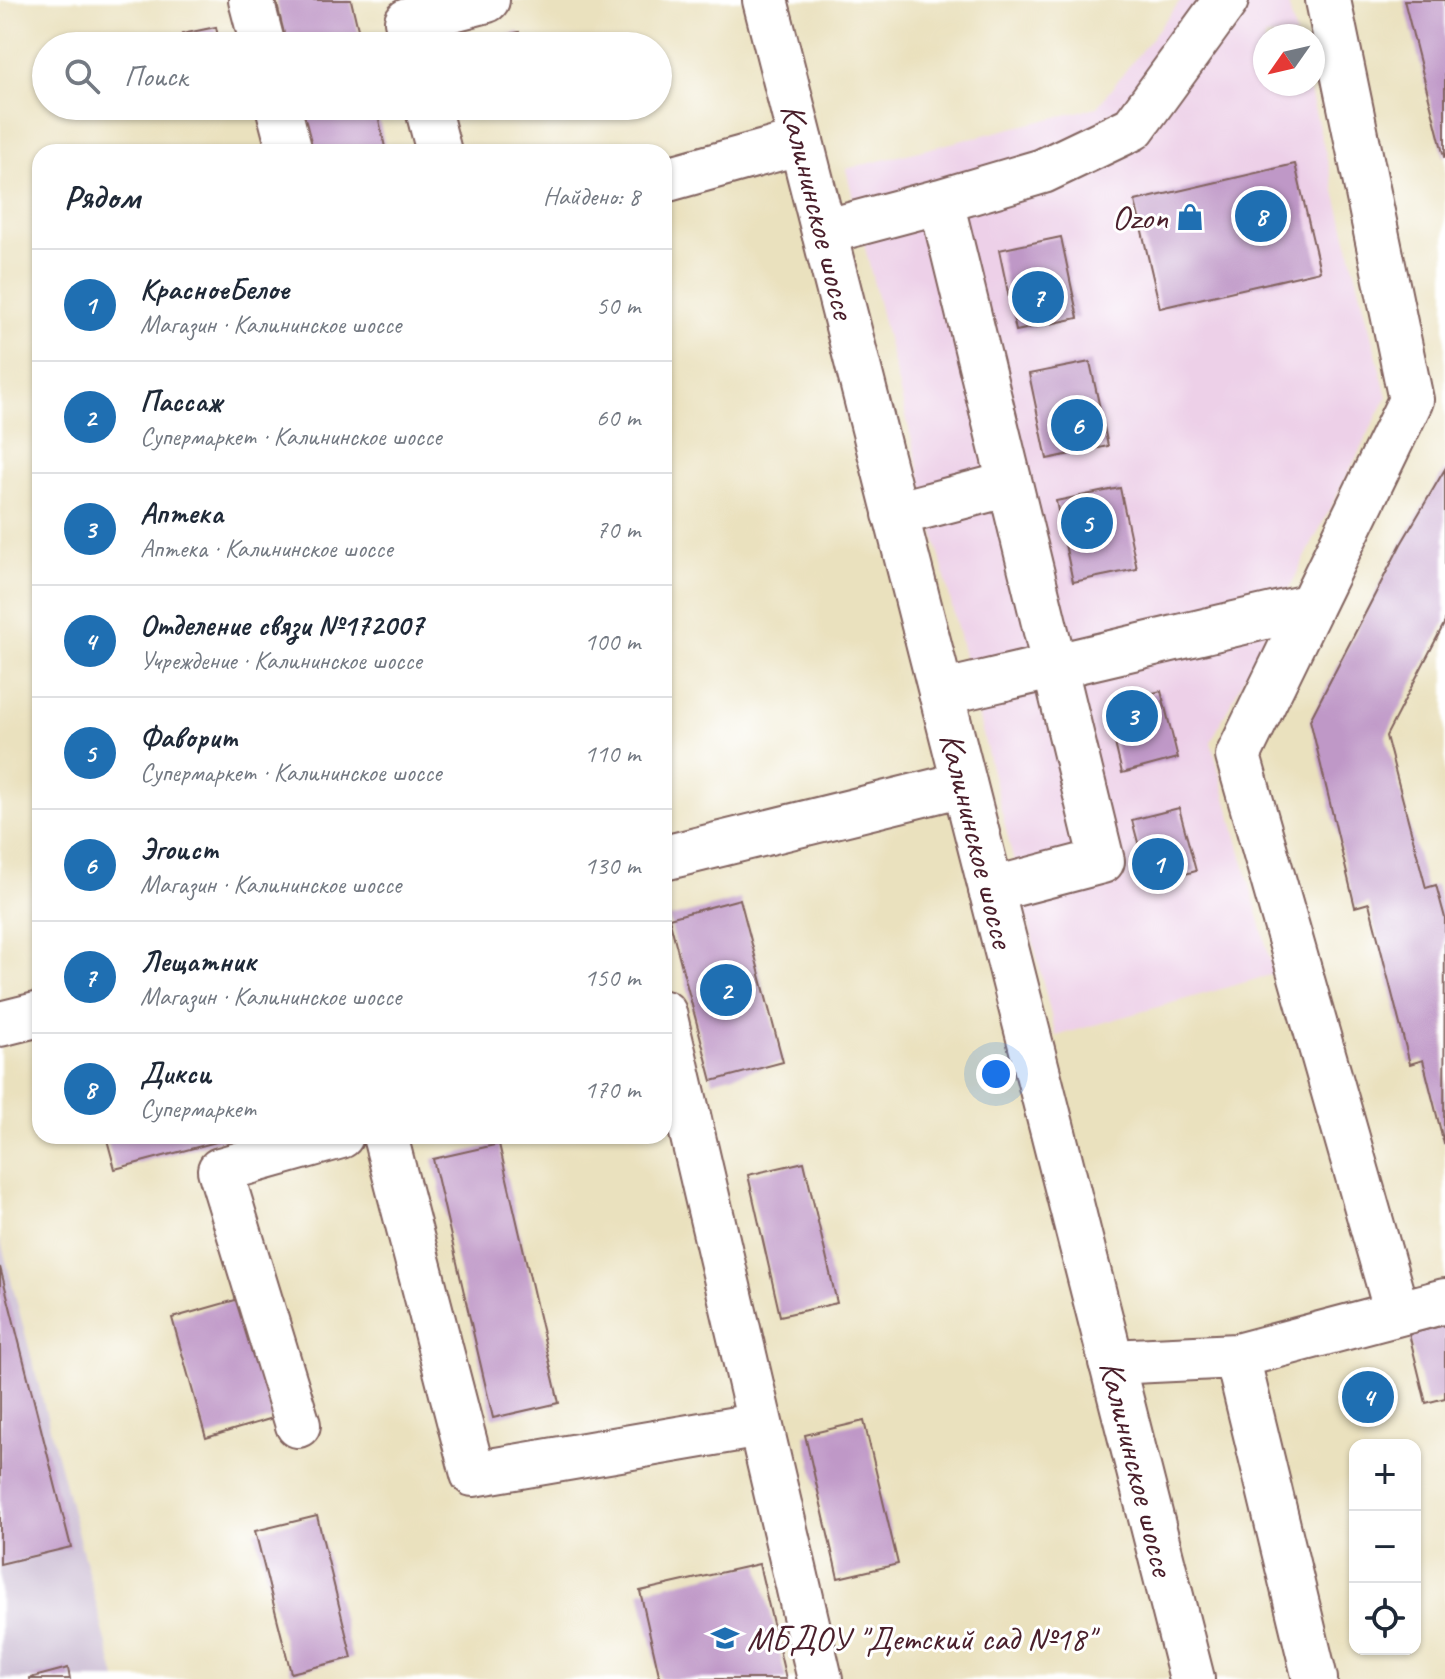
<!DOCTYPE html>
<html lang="ru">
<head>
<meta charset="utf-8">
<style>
  :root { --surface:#fff; --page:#f6f6f7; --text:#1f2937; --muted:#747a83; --line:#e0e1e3; --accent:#1f6fb2 }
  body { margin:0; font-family:Caveat,sans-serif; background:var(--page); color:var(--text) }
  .controls { position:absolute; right:24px; bottom:24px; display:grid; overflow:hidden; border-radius:16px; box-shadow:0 2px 6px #0004 }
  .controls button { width:72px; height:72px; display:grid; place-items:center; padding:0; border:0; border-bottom:2px solid var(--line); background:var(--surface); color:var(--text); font:40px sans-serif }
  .compass { position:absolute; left:1253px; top:24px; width:72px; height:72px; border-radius:50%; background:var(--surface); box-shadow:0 2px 6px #0004; rotate:236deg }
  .you { position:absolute; left:996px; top:1074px; width:28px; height:28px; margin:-20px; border:6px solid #fff; border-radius:50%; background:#1a73e8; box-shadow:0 0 0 12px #1a73e833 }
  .badge { display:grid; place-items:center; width:52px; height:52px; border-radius:50%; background:var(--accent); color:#fff; font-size:26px; font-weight:700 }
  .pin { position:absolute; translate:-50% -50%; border:4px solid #fff; box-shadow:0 2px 8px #0006 }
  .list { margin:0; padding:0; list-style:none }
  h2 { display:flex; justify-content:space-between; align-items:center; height:104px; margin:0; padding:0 32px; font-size:34px }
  h2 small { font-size:26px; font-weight:400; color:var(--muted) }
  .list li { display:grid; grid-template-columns:52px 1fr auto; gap:24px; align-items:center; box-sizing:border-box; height:112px; padding:0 32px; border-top:2px solid var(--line) }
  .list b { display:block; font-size:30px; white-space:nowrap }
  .list p { margin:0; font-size:26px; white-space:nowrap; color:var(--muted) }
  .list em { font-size:26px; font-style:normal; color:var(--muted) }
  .icon { flex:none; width:44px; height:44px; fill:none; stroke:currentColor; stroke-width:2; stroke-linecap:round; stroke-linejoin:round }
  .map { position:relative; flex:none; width:1445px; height:1679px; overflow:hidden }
  .search { position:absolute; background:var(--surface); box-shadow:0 2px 6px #0004; left:32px; top:32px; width:640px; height:88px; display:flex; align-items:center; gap:20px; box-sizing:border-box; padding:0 28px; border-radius:44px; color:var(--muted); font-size:30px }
  .panel { position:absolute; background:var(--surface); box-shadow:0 2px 6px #0004; left:32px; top:144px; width:640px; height:1000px; border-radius:24px }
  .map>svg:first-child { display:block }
  .built { fill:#edd0e8 }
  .industrial { fill:#ccbed4 }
  .building { fill:#bf98c7 }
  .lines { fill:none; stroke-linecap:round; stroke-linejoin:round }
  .minor-casing { stroke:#82635e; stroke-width:48 }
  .major-casing { stroke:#82635e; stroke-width:48 }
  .minor { stroke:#fff; stroke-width:44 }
  .major { stroke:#fff; stroke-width:44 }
  .labels { text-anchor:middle; stroke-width:6; stroke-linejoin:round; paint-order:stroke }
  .street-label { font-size:34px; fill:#4a1f2b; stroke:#fff }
  .poi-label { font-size:34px; fill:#4a1f2b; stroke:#fff; text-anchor:end }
</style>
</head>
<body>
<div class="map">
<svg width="1445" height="1679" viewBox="0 0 1445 1679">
  <rect width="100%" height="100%" fill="#fff"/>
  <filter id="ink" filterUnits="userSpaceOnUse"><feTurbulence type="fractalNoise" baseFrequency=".0125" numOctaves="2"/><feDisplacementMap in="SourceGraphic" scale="16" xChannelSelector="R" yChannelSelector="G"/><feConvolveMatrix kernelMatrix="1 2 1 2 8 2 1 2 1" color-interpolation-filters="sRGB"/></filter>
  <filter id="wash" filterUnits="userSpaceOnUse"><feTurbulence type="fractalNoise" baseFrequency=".006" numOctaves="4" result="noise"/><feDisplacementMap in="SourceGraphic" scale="32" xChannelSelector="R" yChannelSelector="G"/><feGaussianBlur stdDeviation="1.8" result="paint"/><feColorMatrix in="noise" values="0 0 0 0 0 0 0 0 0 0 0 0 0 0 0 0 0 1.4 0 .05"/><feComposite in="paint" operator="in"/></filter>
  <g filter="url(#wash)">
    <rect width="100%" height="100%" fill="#eae1be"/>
    <path class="built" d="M 1181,0 L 1287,0 L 1296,36 L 1265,36 L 1265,84 L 1308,84 L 1387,397 L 1211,742 L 1274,974 L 1056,1036 L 846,169 L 1097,107 Z"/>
    <path class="industrial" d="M 0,1238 L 116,1679 L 0,1679 Z"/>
    <g id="blocks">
      <path class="building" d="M 276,0 L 351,0 L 362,46 L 287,46 Z
        M 1404,0 L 1445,0 L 1445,157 L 1444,157 Z
        M 216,27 L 220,46 L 185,46 L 182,34 Z
        M 519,32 L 522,46 L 472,46 L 471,43 Z
        M 301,106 L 376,106 L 386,152 L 312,152 Z
        M 1295,164 L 1320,271 L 1160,308 L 1135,201 Z
        M 1061,237 L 1078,318 L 1016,331 L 999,250 Z
        M 1090,362 L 1108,446 L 1047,459 L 1029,374 Z
        M 1445,469 L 1445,622 L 1386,736 L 1426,888 L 1436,885 L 1445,918 L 1444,1144 L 1423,1060 L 1410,1064 L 1369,903 L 1355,907 L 1310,720 L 1401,544 Z
        M 1120,488 L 1137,569 L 1073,582 L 1056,501 Z
        M 1161,691 L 1178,758 L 1122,773 L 1106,705 Z
        M 1179,808 L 1196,871 L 1149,884 L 1132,820 Z
        M 740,899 L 783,1062 L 712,1081 L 669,918 Z
        M 106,1136 L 235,1136 L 235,1137 L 115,1169 Z
        M 499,1144 L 559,1403 L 493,1418 L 433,1159 Z
        M 804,1162 L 837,1303 L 780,1316 L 748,1175 Z
        M 0,1267 L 71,1547 L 0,1564 Z
        M 239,1299 L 273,1418 L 206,1438 L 172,1318 Z
        M 1445,1325 L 1445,1398 L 1426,1403 L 1409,1334 Z
        M 864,1421 L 898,1564 L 838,1578 L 805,1435 Z
        M 317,1516 L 352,1658 L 291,1673 L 255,1531 Z
        M 759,1564 L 786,1679 L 660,1679 L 640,1591 Z
        M 68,1668 L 70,1679 L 30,1679 L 30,1678 Z"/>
    </g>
  </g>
  <g filter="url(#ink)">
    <use href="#blocks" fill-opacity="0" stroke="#82635e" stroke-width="2"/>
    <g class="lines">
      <g class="minor-casing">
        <path id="minor" d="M 251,0 L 263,46
          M 407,21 L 487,0
          M 278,106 L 290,152
          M 427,106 L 439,152
          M 664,180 L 801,142
          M 941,201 L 1043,171 L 1133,128 L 1226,0
          M 824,232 L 941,201 L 1102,861 L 991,890
          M 895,514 L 1010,484
          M 1311,606 L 1238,756 L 1397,1313
          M 941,693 L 1311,606 L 1411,400 L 1328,0
          M 664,858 L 964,784
          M 664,1013 L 820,1679
          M 0,1024 L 40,1014
          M 385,1136 L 473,1474 L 760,1425
          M 1237,1356 L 1315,1679
          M 1111,1362 L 1237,1356 L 1445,1301
          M 298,1425 L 220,1170 L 341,1136"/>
      </g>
      <g class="major-casing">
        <path id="major" d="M 765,0 L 1192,1679"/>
      </g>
      <use href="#minor" class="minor"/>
      <use href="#major" class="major"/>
    </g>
  </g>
  <defs>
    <g id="shop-bare" transform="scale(2.16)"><path d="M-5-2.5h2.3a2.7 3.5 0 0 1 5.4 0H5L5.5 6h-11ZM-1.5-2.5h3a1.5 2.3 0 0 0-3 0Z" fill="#1f6fb2" stroke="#fff" stroke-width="2.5" paint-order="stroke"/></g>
    <g id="school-bare" transform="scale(2.16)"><path d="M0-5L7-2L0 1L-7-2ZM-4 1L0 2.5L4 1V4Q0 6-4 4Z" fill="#1f6fb2" stroke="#fff" stroke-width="2.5" paint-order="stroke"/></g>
  </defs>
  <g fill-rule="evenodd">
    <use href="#shop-bare" x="1190" y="217"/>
    <use href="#school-bare" x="725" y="1638"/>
  </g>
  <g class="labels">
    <g class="street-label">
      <text transform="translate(819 211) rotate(76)" y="12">Калининское шоссе</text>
      <text transform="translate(978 840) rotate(76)" y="12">Калининское шоссе</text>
      <text transform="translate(1138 1468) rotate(76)" y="12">Калининское шоссе</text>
    </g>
    <g class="poi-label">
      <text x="1168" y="229">Ozon</text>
      <text x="747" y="1650" text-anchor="start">МБДОУ "Детский сад №18"</text>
    </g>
  </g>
</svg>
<div class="controls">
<button>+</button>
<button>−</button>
<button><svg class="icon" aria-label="locate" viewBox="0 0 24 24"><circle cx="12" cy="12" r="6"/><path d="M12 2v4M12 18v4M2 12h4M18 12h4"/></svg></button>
</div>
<svg class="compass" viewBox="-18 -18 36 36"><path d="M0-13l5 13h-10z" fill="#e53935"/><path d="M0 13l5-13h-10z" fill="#747a83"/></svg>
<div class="you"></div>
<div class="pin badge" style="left:1158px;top:864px">1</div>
<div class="pin badge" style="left:726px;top:990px">2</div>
<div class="pin badge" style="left:1132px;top:716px">3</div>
<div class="pin badge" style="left:1368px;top:1397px">4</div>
<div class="pin badge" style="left:1087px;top:523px">5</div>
<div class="pin badge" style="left:1077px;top:425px">6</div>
<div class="pin badge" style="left:1038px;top:297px">7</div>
<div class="pin badge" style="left:1261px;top:216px">8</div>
<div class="search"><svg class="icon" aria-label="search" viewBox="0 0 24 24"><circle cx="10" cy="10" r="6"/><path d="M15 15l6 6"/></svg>Поиск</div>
<section class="panel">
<h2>Рядом<small>Найдено: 8</small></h2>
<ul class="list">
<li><span class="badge">1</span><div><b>КрасноеБелое</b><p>Магазин · Калининское шоссе</p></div><em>50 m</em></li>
<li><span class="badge">2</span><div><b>Пассаж</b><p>Супермаркет · Калининское шоссе</p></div><em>60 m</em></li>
<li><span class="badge">3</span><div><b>Аптека</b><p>Аптека · Калининское шоссе</p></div><em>70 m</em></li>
<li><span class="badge">4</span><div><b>Отделение связи №172007</b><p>Учреждение · Калининское шоссе</p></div><em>100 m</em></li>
<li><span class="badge">5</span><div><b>Фаворит</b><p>Супермаркет · Калининское шоссе</p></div><em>110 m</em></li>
<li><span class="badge">6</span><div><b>Эгоист</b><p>Магазин · Калининское шоссе</p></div><em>130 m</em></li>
<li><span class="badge">7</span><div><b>Лещатник</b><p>Магазин · Калининское шоссе</p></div><em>150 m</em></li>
<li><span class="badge">8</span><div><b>Дикси</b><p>Супермаркет</p></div><em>170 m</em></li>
</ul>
</section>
</div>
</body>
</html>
